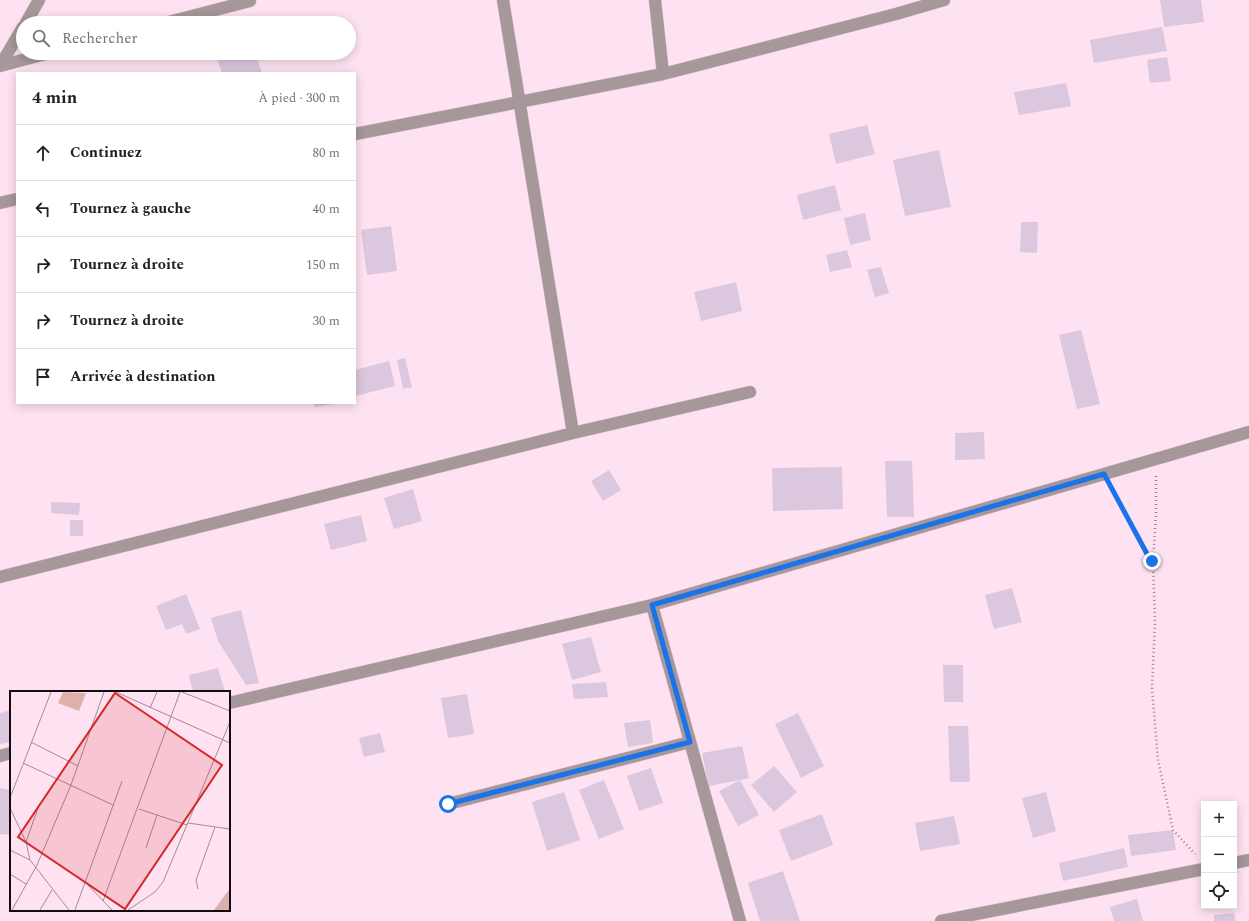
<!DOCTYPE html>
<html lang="fr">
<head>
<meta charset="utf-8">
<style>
  :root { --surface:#fff; --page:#f2f2f2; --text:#202124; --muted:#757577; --line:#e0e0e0 }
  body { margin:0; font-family:Spectral,serif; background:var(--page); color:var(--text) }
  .controls { position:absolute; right:12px; bottom:12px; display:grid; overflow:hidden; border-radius:0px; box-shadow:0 2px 10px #0003 }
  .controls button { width:36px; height:36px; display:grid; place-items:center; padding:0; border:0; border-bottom:1px solid var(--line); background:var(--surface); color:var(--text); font:20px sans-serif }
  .stop { position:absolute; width:12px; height:12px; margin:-9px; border:3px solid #1a73e8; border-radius:50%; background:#fff }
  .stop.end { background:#1a73e8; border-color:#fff; box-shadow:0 1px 4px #0008 }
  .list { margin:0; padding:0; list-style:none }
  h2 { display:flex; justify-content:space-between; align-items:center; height:52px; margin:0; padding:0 16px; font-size:17px }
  h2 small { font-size:13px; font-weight:400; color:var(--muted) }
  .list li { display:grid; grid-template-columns:26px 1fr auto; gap:12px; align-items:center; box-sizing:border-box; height:56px; padding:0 16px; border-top:1px solid var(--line) }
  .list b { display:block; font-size:15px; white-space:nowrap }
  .list em { font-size:13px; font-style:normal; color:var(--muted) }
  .icon { flex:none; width:22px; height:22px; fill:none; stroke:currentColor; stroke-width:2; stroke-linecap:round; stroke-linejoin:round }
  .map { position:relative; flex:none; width:1249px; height:921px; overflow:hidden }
  .search { position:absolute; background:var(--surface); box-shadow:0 2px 10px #0003; left:16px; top:16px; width:340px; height:44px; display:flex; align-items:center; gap:10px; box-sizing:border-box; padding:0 14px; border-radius:22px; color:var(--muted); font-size:15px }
  .panel { position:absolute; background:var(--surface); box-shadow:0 2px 10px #0003; left:16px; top:72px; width:340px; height:332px; border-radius:0px }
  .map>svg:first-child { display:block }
  .building { fill:#dbc8de }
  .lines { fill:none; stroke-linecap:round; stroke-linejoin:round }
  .street-casing { stroke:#d9c0cd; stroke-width:13 }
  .path { stroke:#9a8691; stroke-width:2.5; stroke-dasharray:1 3; stroke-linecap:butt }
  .street { stroke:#a5979a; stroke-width:12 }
  .route { stroke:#1a73e8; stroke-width:5 }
  .inset-road { fill:none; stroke:#a08c97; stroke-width:1 }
  .view { fill:#d62828; fill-opacity:0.15; stroke:#d62828; stroke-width:2 }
  .inset-edge { fill:none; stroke:#140b10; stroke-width:2 }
</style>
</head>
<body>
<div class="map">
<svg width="1249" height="921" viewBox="0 0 1249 921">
  <rect width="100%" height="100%" fill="#fee2f1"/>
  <path class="building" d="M 1160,0 L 1201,0 L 1204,22 L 1164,27 Z
    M 1162,27 L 1167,51 L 1094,63 L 1090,40 Z
    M 215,53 L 255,53 L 262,73 L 222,73 Z
    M 1167,57 L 1171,81 L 1150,83 L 1147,60 Z
    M 1066,83 L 1071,106 L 1019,115 L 1014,92 Z
    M 867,125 L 875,154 L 836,164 L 829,134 Z
    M 939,150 L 951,207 L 905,216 L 893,160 Z
    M 835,185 L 841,210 L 803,220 L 797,195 Z
    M 865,213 L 871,240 L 850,245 L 844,218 Z
    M 1021,222 L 1038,222 L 1037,253 L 1020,252 Z
    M 391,226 L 397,271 L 367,275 L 361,230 Z
    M 847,250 L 852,267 L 830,272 L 826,255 Z
    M 881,267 L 889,293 L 875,297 L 867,270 Z
    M 736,282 L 742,311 L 701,321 L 694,292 Z
    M 1081,330 L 1100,404 L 1077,409 L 1059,335 Z
    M 405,358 L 412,387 L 403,389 L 397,360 Z
    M 389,361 L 395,386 L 355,396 L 355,370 Z
    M 314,403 L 333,403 L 333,404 L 315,407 Z
    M 984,432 L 985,459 L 955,460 L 955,433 Z
    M 885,461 L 912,461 L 914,517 L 887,517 Z
    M 842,467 L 843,509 L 773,511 L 772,468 Z
    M 609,470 L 621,490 L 603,501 L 591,481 Z
    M 413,489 L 422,521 L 394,529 L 384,498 Z
    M 51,502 L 80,503 L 79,515 L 51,513 Z
    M 361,515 L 367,541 L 331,550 L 324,524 Z
    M 70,520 L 83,520 L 83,536 L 70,536 Z
    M 1012,588 L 1022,622 L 994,629 L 985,595 Z
    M 186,594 L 200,629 L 186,634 L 182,624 L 166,630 L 156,606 Z
    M 241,610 L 259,683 L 246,685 L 218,641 L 211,618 Z
    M 591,637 L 601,672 L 572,680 L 562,644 Z
    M 943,665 L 963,665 L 963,702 L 944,702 Z
    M 218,668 L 225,692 L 193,692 L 189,675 Z
    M 606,682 L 608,697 L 574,699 L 572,684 Z
    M 467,694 L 474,734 L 448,738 L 441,698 Z
    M 11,710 L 11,742 L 0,744 L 0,713 Z
    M 798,713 L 824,766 L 801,778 L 775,724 Z
    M 650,720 L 653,743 L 628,747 L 624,723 Z
    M 948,726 L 968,726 L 970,782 L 950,782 Z
    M 380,733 L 385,752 L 364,757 L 359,738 Z
    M 742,746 L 749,778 L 740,780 L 759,815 L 738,826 L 719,791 L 740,780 L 709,786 L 702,753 Z
    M 774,766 L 797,792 L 774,812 L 751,785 Z
    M 651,768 L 663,803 L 639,811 L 627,776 Z
    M 604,780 L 624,829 L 599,839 L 579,790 Z
    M 0,788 L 11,790 L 11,835 L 0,834 Z
    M 564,792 L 580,840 L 547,851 L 532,802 Z
    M 1046,792 L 1056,831 L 1033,838 L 1022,798 Z
    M 822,814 L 833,845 L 791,861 L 779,830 Z
    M 954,816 L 960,844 L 920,851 L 915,823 Z
    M 1173,830 L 1176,850 L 1131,856 L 1128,835 Z
    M 1124,848 L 1128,867 L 1063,881 L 1059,863 Z
    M 783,871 L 800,921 L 760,921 L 748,883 Z
    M 1137,899 L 1143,921 L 1114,921 L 1110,907 Z
    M 1234,913 L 1235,921 L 1214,921 L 1214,915 Z"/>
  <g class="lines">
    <g class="street-casing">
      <path id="street" d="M 503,0 L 573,433
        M 655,0 L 663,74
        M 26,23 L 39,0
        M 165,23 L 250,1
        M 0,66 L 49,53
        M 0,66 L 23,27
        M 355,134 L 663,74 L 896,14 L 944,0
        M 0,203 L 17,199
        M 0,577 L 573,433 L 750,392
        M 652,605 L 740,921
        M 229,703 L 652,605 L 1249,432
        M 0,756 L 11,753
        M 448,804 L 690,742
        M 1234,863 L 1249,860
        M 941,921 L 1204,869"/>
    </g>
    <path class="path" d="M 1156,476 L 1156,514 L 1153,561 L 1155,622 L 1152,688 L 1158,760 L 1173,830 L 1195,854
      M 1112,488 L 1152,563"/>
    <use href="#street" class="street"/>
  </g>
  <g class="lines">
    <path class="route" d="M 448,804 L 690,742 L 652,605 L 1104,474 L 1153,565 L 1152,561"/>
  </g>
  <g transform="translate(10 691)">
    <rect width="220" height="220" fill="#fee2f1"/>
    <path d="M 53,1 L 76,2 L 69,20 L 48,12 ZM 220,198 L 220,219 L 204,219 L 215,204 Z" fill="#deb0ab"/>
    <path class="inset-road" d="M 106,1 L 220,52M 172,1 L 220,20M 140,17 L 147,1M 21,51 L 68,75M 13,72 L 103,114M 0,107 L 41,1M 0,117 L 16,151 L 20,169 L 59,219M 129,118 L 177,134M 178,132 L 220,138M 16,151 L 28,117M 136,157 L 147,124M 0,159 L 20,169M 0,183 L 16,193M 75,191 L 102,219M 188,198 L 186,189 L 205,136M 93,210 L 170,1M 2,219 L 27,174 L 61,94 L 94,1M 30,219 L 42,199M 65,219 L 112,90M 118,219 L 145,201 L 153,191 L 220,31"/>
    <path class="view" d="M 105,2 L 212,74 L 115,218 L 8,146 Z"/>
    <rect width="220" height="220" class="inset-edge"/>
  </g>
</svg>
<div class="controls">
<button>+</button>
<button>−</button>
<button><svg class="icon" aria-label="locate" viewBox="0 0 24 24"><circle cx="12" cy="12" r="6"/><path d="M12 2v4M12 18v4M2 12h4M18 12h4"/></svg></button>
</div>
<div class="stop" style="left:448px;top:804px"></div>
<div class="stop end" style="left:1152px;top:561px"></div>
<div class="search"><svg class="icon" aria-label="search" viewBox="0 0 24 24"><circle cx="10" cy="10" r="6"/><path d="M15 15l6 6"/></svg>Rechercher</div>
<section class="panel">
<h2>4 min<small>À pied · 300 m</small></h2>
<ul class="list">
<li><svg class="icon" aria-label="ahead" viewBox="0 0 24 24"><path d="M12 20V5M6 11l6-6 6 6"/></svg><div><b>Continuez</b></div><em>80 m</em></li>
<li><svg class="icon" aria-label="left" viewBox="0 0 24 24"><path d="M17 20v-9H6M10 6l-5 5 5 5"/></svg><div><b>Tournez à gauche</b></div><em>40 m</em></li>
<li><svg class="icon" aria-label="right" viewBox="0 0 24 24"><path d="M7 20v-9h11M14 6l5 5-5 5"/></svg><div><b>Tournez à droite</b></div><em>150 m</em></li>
<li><svg class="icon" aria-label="right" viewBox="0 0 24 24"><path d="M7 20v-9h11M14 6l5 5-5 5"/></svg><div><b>Tournez à droite</b></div><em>30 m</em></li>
<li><svg class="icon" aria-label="arrive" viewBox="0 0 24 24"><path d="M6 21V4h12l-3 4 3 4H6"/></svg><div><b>Arrivée à destination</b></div></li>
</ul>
</section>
</div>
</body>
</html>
